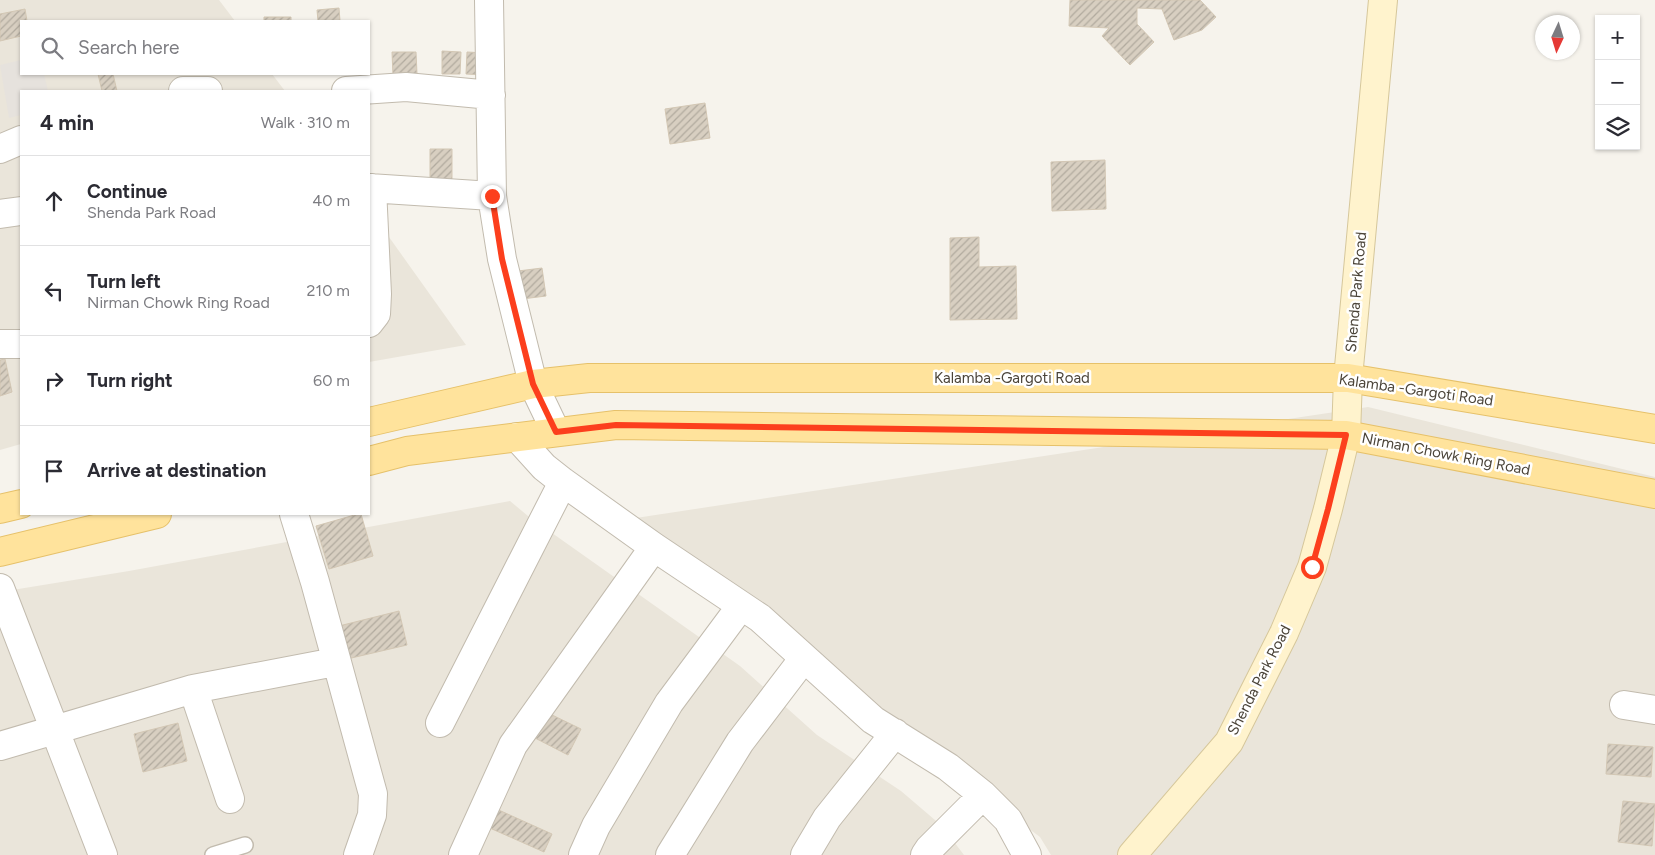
<!DOCTYPE html>
<html lang="en">
<head>
<meta charset="utf-8">
<style>
  :root { --surface:#fff; --page:#f2f2f3; --text:#2b2b33; --muted:#7c7c81; --line:#e1e1e2 }
  body { margin:0; font-family:Figtree,sans-serif; background:var(--page); color:var(--text) }
  .controls { position:absolute; right:15px; top:15px; display:grid; overflow:hidden; border-radius:0px; box-shadow:0 1px 4px #0004 }
  .controls button { width:45px; height:45px; display:grid; place-items:center; padding:0; border:0; border-bottom:1px solid var(--line); background:var(--surface); color:var(--text); font:25px sans-serif }
  .compass { position:absolute; left:1535px; top:15px; width:45px; height:45px; border-radius:50%; background:var(--surface); box-shadow:0 1px 4px #0004; rotate:184deg }
  .stop { position:absolute; width:15px; height:15px; margin:-11px; border:4px solid #fc3f1d; border-radius:50%; background:#fff }
  .stop.end { background:#fc3f1d; border-color:#fff; box-shadow:0 1px 5px #0008 }
  .list { margin:0; padding:0; list-style:none }
  h2 { display:flex; justify-content:space-between; align-items:center; height:65px; margin:0; padding:0 20px; font-size:21px }
  h2 small { font-size:16px; font-weight:400; color:var(--muted) }
  .list li { display:grid; grid-template-columns:32px 1fr auto; gap:15px; align-items:center; box-sizing:border-box; height:90px; padding:0 20px; border-top:1px solid var(--line) }
  .list b { display:block; font-size:19px; white-space:nowrap }
  .list p { margin:0; font-size:16px; white-space:nowrap; color:var(--muted) }
  .list em { font-size:16px; font-style:normal; color:var(--muted) }
  .icon { flex:none; width:28px; height:28px; fill:none; stroke:currentColor; stroke-width:2; stroke-linecap:round; stroke-linejoin:round }
  .map { position:relative; flex:none; width:1655px; height:855px; overflow:hidden }
  .search { position:absolute; background:var(--surface); box-shadow:0 1px 4px #0004; left:20px; top:20px; width:350px; height:55px; display:flex; align-items:center; gap:12px; box-sizing:border-box; padding:0 18px; border-radius:0px; color:var(--muted); font-size:19px }
  .panel { position:absolute; background:var(--surface); box-shadow:0 1px 4px #0004; left:20px; top:90px; width:350px; height:425px; border-radius:0px }
  .map>svg:first-child { display:block }
  .residential { fill:#eae5da }
  .industrial { fill:#e6e2dd }
  .building { fill:url(#building-hatch); stroke:#d3c7b4 }
  .lines { fill:none; stroke-linecap:round; stroke-linejoin:round }
  .lane-casing { stroke:#c2bbae; stroke-width:18 }
  .street-casing { stroke:#c2bbae; stroke-width:30 }
  .secondary-casing { stroke:#d6c79b; stroke-width:30 }
  .primary-casing { stroke:#e6c16a; stroke-width:30 }
  .lane { stroke:#fff; stroke-width:15 }
  .street { stroke:#fff; stroke-width:28 }
  .secondary { stroke:#fff3cd; stroke-width:28 }
  .primary { stroke:#ffe39c; stroke-width:28 }
  .route { stroke:#fc3f1d; stroke-width:6 }
  .labels { text-anchor:middle; stroke-width:5; stroke-linejoin:round; paint-order:stroke }
  .street-label { font-size:15px; fill:#4b4439; stroke:#fff }
</style>
</head>
<body>
<div class="map">
<svg width="1655" height="855" viewBox="0 0 1655 855">
  <defs>
    <pattern id="building-hatch" width="6" height="6" patternUnits="userSpaceOnUse" patternTransform="scale(1.25)"><rect width="6" height="6" fill="#d8cfc1"/><path d="M-1 1l2-2M0 6l6-6M5 7l2-2" fill="none" stroke="#b1aa9e"/></pattern>
  </defs>
  <rect width="100%" height="100%" fill="#f6f3ec"/>
  <path class="residential" d="M 0,0 L 219,0 L 235,21 L 21,21 L 21,74 L 272,74 L 285,91 L 21,91 L 21,444 L 0,450 Z
    M 369,209 L 466,345 L 369,362 Z
    M 1368,407 L 1655,477 L 1655,855 L 1051,855 L 1040,837 L 616,521 Z
    M 510,501 L 528,516 L 740,666 L 817,735 L 901,791 L 942,826 L 964,855 L 0,855 L 0,592 L 129,571 Z"/>
  <path class="industrial" d="M 21,60 L 21,74 L 44,74 L 48,91 L 21,91 L 21,115 L 9,118 L 0,65 Z"/>
  <path class="building" d="M 1070,0 L 1200,0 L 1216,17 L 1202,30 L 1174,40 L 1162,9 L 1137,8 L 1137,24 L 1154,42 L 1130,65 L 1102,36 L 1109,28 L 1069,26 Z
    M 339,8 L 340,21 L 318,21 L 317,10 Z
    M 25,9 L 27,21 L 21,21 L 21,36 L 0,41 L 0,14 Z
    M 264,17 L 291,17 L 291,21 L 264,21 Z
    M 442,51 L 461,52 L 460,74 L 442,74 Z
    M 392,52 L 416,52 L 417,74 L 393,76 Z
    M 467,52 L 486,53 L 485,75 L 466,74 Z
    M 98,74 L 113,74 L 117,91 L 102,91 Z
    M 705,103 L 710,138 L 670,144 L 665,109 Z
    M 430,149 L 452,149 L 452,182 L 430,182 Z
    M 1105,160 L 1106,209 L 1052,211 L 1051,162 Z
    M 979,237 L 979,267 L 1016,266 L 1017,319 L 950,320 L 950,238 Z
    M 542,268 L 546,296 L 522,299 L 518,271 Z
    M 5,359 L 12,392 L 0,396 L 0,360 Z
    M 358,514 L 361,514 L 373,556 L 329,569 L 316,526 Z
    M 399,611 L 407,645 L 347,659 L 339,626 Z
    M 548,713 L 581,729 L 568,755 L 535,738 Z
    M 178,723 L 187,761 L 143,772 L 134,734 Z
    M 1608,744 L 1653,747 L 1651,777 L 1606,774 Z
    M 1623,801 L 1655,804 L 1652,846 L 1618,842 Z
    M 492,807 L 552,834 L 544,852 L 483,825 Z"/>
  <g class="lines">
    <g class="lane-casing">
      <path id="lane" d="M 213,855 L 245,845"/>
    </g>
    <g class="street-casing">
      <path id="street" d="M 489,0 L 492,196 L 502,259 L 533,384 L 556,432
        M 183,91 L 208,91
        M 346,91 L 406,87 L 491,95
        M 0,149 L 21,140
        M 369,188 L 492,196
        M 0,214 L 21,211
        M 369,323 L 376,314 L 377,294 L 372,188
        M 0,344 L 21,344
        M 517,437 L 544,467 L 563,482 L 654,547 L 760,618 L 873,720 L 948,767 L 983,795 L 1008,820 L 1027,855
        M 294,514 L 315,582 L 373,794 L 372,815 L 358,855
        M 0,588 L 103,855
        M 193,689 L 230,799
        M 1624,705 L 1655,710
        M 440,723 L 563,482
        M 0,746 L 193,689 L 335,662
        M 463,855 L 513,745 L 654,547
        M 583,855 L 596,826 L 669,703 L 741,606
        M 670,855 L 740,742 L 804,658
        M 805,855 L 827,818 L 895,733
        M 925,855 L 929,849 L 983,795"/>
    </g>
    <g class="secondary-casing">
      <path id="secondary" d="M 1132,855 L 1229,742 L 1284,633 L 1312,567 L 1328,509 L 1346,435 L 1348,378 L 1383,0"/>
    </g>
    <g class="primary-casing">
      <path id="primary" d="M 369,422 L 533,384 L 589,378 L 1348,378 L 1655,429
        M 369,461 L 407,451 L 616,425 L 1346,435 L 1655,494
        M 0,509 L 21,504
        M 0,552 L 157,514"/>
    </g>
    <use href="#lane" class="lane"/>
    <use href="#street" class="street"/>
    <use href="#secondary" class="secondary"/>
    <use href="#primary" class="primary"/>
  </g>
  <g class="lines">
    <path class="route" d="M 492,196 L 502,259 L 533,384 L 556,432 L 616,425 L 1346,435 L 1328,509 L 1312,567"/>
  </g>
  <g class="labels">
    <g class="street-label">
      <text transform="translate(1356 292) rotate(-85)" y="5">Shenda Park Road</text>
      <text x="1012" y="383">Kalamba -Gargoti Road</text>
      <text transform="translate(1416 390) rotate(8)" y="5">Kalamba -Gargoti Road</text>
      <text transform="translate(1446 454) rotate(11)" y="5">Nirman Chowk Ring Road</text>
      <text transform="translate(1259 680) rotate(-63)" y="5">Shenda Park Road</text>
    </g>
  </g>
</svg>
<div class="controls">
<button>+</button>
<button>−</button>
<button><svg class="icon" aria-label="layers" viewBox="0 0 24 24"><path d="M12 4l9 5-9 5-9-5zM3 14l9 5 9-5"/></svg></button>
</div>
<svg class="compass" viewBox="-18 -18 36 36"><path d="M0-13l5 13h-10z" fill="#e53935"/><path d="M0 13l5-13h-10z" fill="#7c7c81"/></svg>
<div class="stop" style="left:1312px;top:567px"></div>
<div class="stop end" style="left:492px;top:196px"></div>
<div class="search"><svg class="icon" aria-label="search" viewBox="0 0 24 24"><circle cx="10" cy="10" r="6"/><path d="M15 15l6 6"/></svg>Search here</div>
<section class="panel">
<h2>4 min<small>Walk · 310 m</small></h2>
<ul class="list">
<li><svg class="icon" aria-label="ahead" viewBox="0 0 24 24"><path d="M12 20V5M6 11l6-6 6 6"/></svg><div><b>Continue</b><p>Shenda Park Road</p></div><em>40 m</em></li>
<li><svg class="icon" aria-label="left" viewBox="0 0 24 24"><path d="M17 20v-9H6M10 6l-5 5 5 5"/></svg><div><b>Turn left</b><p>Nirman Chowk Ring Road</p></div><em>210 m</em></li>
<li><svg class="icon" aria-label="right" viewBox="0 0 24 24"><path d="M7 20v-9h11M14 6l5 5-5 5"/></svg><div><b>Turn right</b></div><em>60 m</em></li>
<li><svg class="icon" aria-label="arrive" viewBox="0 0 24 24"><path d="M6 21V4h12l-3 4 3 4H6"/></svg><div><b>Arrive at destination</b></div></li>
</ul>
</section>
</div>
</body>
</html>
